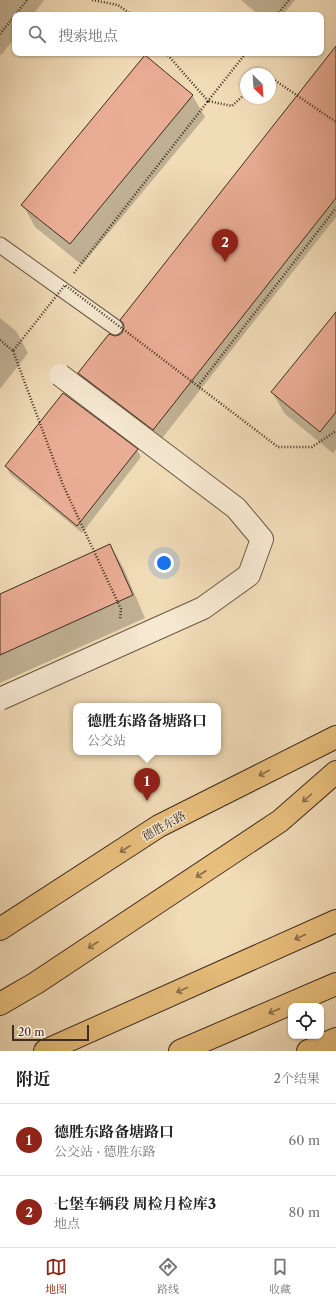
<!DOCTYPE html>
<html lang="zh">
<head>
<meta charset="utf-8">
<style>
  :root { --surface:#fff; --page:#f6f6f6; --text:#222; --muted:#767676; --line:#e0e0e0; --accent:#8f2418 }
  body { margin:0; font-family:"Libre Caslon Text","Noto Serif SC",serif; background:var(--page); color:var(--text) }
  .controls { position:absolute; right:12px; bottom:12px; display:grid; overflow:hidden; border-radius:8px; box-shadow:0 1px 3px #0004 }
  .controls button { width:36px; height:36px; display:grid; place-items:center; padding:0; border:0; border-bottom:1px solid var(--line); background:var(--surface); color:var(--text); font:20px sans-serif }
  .compass { position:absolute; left:240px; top:68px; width:36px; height:36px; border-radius:50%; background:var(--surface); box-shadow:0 1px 3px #0004; rotate:155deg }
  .scale { position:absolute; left:12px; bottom:10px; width:77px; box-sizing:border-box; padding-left:4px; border:2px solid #3d2d20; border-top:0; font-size:11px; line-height:14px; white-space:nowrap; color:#3d2d20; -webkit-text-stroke:3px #f6e8d1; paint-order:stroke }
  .you { position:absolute; left:164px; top:563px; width:14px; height:14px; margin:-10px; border:3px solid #fff; border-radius:50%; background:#1a73e8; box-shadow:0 0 0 6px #1a73e833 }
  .badge { display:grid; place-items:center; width:26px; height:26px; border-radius:50%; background:var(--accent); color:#fff; font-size:13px; font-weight:700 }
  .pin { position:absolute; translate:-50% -33px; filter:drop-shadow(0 1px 2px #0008) }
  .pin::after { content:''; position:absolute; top:21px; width:14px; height:12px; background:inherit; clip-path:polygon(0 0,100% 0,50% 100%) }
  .popup { position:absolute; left:73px; top:703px; width:148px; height:52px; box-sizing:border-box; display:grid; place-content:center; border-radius:8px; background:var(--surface); filter:drop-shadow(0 1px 3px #0005); font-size:13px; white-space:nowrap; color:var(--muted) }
  .popup b { font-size:15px; color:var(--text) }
  .popup::after { content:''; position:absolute; left:50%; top:100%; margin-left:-8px; border:8px solid transparent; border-top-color:var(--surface) }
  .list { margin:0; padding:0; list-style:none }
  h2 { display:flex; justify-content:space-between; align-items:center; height:52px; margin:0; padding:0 16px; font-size:17px }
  h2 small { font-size:13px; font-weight:400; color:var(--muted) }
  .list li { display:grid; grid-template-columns:26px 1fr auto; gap:12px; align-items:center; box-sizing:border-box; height:72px; padding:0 16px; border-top:1px solid var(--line) }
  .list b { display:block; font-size:15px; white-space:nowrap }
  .list p { margin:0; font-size:13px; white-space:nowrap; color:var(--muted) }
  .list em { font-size:13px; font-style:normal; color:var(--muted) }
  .icon { flex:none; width:22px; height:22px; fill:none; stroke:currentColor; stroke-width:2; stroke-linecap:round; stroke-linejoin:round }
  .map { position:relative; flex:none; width:336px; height:1051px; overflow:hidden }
  .search { position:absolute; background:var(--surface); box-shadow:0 1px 3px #0004; left:12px; right:12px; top:12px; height:44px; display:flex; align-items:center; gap:10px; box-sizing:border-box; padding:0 14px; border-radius:8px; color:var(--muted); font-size:15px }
  .sheet { height:196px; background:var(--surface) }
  nav { display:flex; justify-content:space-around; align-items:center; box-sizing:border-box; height:56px; border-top:1px solid var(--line); background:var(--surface); font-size:11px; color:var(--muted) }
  nav a { display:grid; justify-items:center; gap:2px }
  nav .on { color:var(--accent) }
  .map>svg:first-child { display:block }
  .shadow { fill:#0003 }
  .building { fill:#e9ac94; stroke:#3d2d20 }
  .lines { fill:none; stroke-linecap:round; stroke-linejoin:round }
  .service-casing { stroke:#6a5946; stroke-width:17 }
  .primary-casing { stroke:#3d2d20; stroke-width:24 }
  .trunk-casing { stroke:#3d2d20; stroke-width:24 }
  .path { stroke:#3d2d20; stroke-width:2.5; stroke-dasharray:1 2; stroke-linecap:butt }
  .service { stroke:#f6e8d1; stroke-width:15 }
  .primary { stroke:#e8be7c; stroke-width:22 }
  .trunk { stroke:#e8be7c; stroke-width:22 }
  .minor-bridge-casing { stroke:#6a5946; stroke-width:24; stroke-linecap:butt }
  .path-bridge { stroke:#3d2d20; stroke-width:2.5; stroke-dasharray:1 2; stroke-linecap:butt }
  .minor-bridge { stroke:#f6e8d1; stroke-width:22 }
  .oneway { stroke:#8a6e49 }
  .labels { text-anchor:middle; stroke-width:3; stroke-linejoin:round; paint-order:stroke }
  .street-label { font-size:12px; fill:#3d2d20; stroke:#f6e8d1 }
</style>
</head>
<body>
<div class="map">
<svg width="336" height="1051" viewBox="0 0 336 1051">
  <rect width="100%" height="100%" fill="#f1dcb8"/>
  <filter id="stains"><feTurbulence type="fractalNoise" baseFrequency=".005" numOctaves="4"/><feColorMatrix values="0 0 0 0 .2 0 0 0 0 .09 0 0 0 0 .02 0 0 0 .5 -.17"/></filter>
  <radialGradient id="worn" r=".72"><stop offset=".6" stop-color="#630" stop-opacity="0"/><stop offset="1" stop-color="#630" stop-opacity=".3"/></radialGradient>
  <path class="shadow" d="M 0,0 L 44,0 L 33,15 L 15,15 L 15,38 L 1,55 L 0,54 Z
    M 241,0 L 295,0 L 283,15 L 259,15 Z
    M 336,47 L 336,217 L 160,441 L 86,385 L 79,373 L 114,337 L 120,336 L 123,333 Z
    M 192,95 L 205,117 L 82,265 L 35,227 L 23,205 Z
    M 336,314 L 336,449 L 333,453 L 285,414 L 272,392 Z
    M 0,318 L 16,331 L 28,353 L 0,389 Z
    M 137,450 L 141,457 L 82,533 L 10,474 L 6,466 Z
    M 110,545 L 123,567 L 145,618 L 0,683 L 0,595 Z"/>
  <path class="building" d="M 336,46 L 336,198 L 153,430 L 78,373 L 109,334 L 115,336 L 119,335 L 122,333 L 124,327 L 123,323 L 120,320 Z
    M 145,55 L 193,95 L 70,244 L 21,205 Z
    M 336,312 L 336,412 L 320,432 L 271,392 Z
    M 63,393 L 138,449 L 77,526 L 5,466 Z
    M 110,544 L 133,595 L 0,655 L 0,594 Z"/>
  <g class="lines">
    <g class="service-casing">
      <path id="service" d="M 0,245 L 115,327"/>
    </g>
    <g class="primary-casing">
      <path id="primary" d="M 0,929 L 159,826 L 336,737"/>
    </g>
    <g class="trunk-casing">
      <path id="trunk" d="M 0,1004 L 36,983 L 280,821 L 336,772
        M 45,1051 L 336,921
        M 180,1051 L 336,984
        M 308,1051 L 336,1039"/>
    </g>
    <path class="path" d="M 92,0 L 118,5 L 132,15
      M 277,15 L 289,0
      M 0,34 L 27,0
      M 166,53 L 208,101 L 246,53
      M 263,74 L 264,72 L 266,74
      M 270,77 L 336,122
      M 74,273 L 208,101 L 232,106 L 246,93
      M 198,386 L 336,208"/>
    <use href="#service" class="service"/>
    <use href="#primary" class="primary"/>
    <use href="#trunk" class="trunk"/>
    <g class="minor-bridge-casing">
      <path id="minor-bridge" d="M 0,699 L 203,608 L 249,575 L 262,539 L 236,508 L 60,375"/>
    </g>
    <path class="path-bridge" d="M 0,340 L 13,351 L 65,285 L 278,447 L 312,447 L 336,431
      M 13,351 L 63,485 L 121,609 L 120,619"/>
    <use href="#minor-bridge" class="minor-bridge"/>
  </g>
  <defs><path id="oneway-shaft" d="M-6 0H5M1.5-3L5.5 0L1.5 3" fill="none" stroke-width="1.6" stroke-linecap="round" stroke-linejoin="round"/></defs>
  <g class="oneway">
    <use href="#oneway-shaft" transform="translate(264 773) rotate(153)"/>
    <use href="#oneway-shaft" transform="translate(307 798) rotate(138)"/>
    <use href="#oneway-shaft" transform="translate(125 849) rotate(147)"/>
    <use href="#oneway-shaft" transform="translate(201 874) rotate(147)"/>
    <use href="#oneway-shaft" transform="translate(300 937) rotate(156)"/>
    <use href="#oneway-shaft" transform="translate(93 945) rotate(147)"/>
    <use href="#oneway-shaft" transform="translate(182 990) rotate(156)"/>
    <use href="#oneway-shaft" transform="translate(274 1011) rotate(157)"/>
  </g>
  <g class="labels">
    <g class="street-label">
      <text transform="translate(164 826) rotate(-29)" y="4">德胜东路</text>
    </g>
  </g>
  <rect width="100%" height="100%" filter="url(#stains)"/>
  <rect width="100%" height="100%" fill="url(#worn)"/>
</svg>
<div class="controls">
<button><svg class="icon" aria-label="locate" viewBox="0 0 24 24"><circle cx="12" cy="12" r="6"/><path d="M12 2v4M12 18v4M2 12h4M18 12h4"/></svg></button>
</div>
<svg class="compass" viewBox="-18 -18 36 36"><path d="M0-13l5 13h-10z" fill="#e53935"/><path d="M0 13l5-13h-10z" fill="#767676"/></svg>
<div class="scale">20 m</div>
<div class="you"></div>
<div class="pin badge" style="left:147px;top:801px">1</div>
<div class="popup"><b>德胜东路备塘路口</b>公交站</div>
<div class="pin badge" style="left:225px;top:262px">2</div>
<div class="search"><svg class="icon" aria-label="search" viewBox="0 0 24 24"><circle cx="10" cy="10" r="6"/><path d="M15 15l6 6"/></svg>搜索地点</div>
</div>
<section class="sheet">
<h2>附近<small>2个结果</small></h2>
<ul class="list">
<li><span class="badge">1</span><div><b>德胜东路备塘路口</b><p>公交站 · 德胜东路</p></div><em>60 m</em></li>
<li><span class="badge">2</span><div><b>七堡车辆段 周检月检库3</b><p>地点</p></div><em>80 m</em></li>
</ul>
</section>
<nav>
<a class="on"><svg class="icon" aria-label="map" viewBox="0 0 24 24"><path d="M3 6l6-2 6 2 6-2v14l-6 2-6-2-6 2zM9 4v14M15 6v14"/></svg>地图</a>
<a><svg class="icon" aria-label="directions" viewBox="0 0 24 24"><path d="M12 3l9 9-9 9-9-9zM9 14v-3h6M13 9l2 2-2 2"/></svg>路线</a>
<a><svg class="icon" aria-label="saved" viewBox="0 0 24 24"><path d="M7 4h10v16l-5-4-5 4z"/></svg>收藏</a>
</nav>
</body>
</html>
